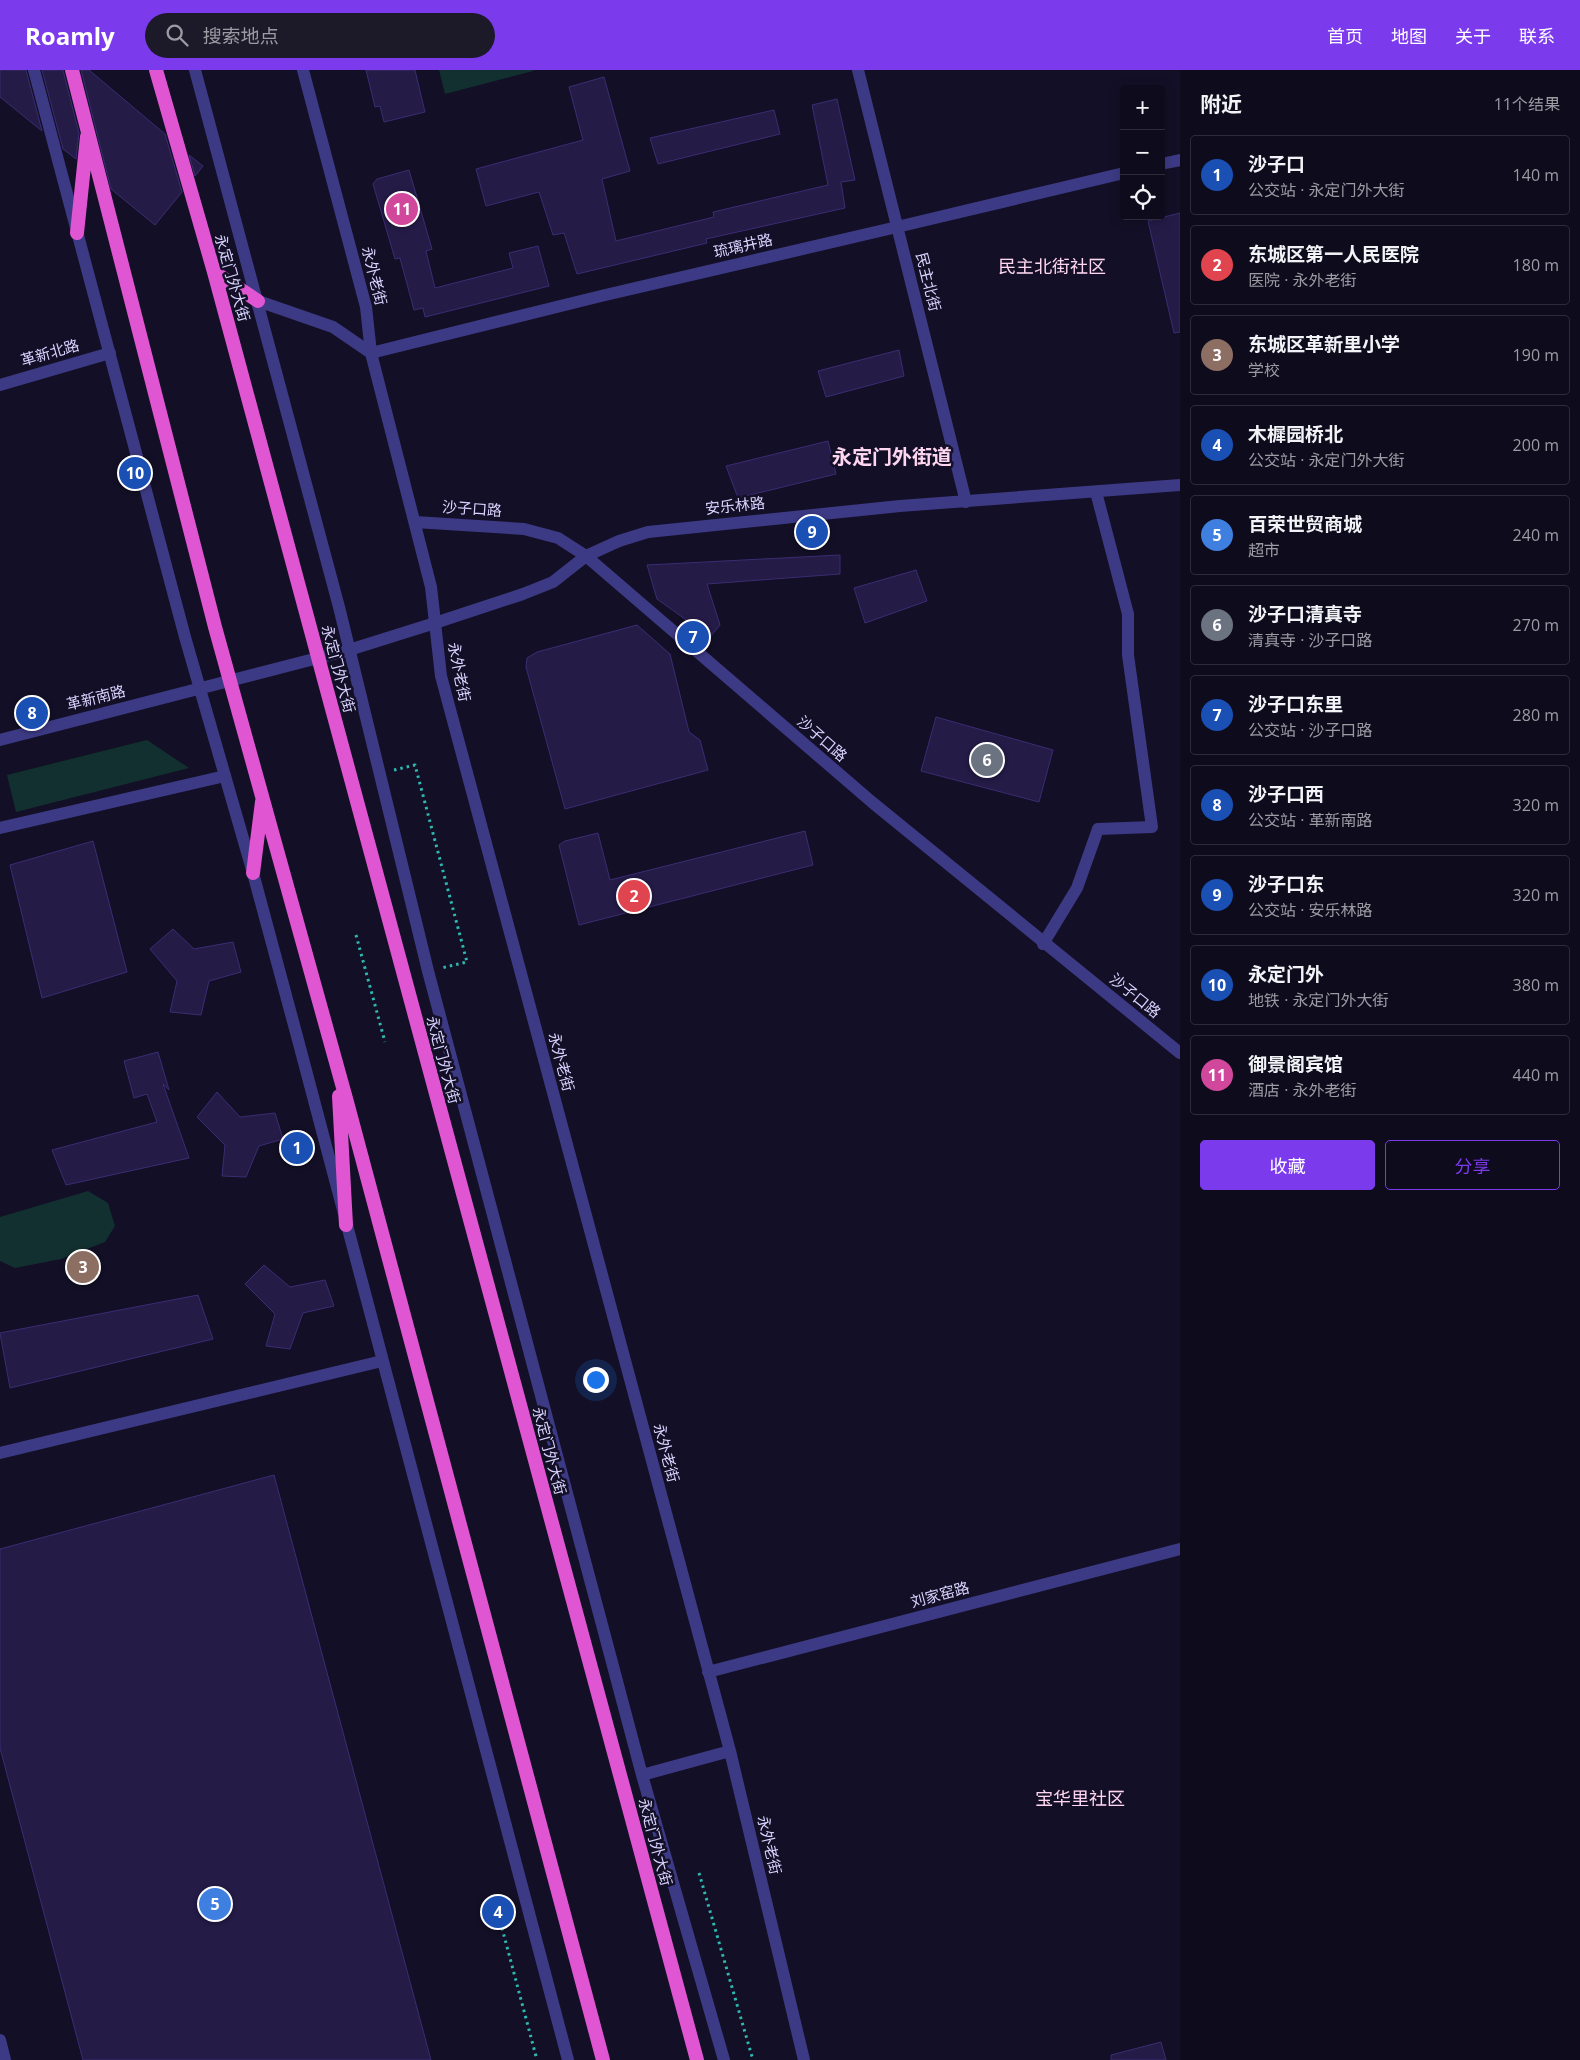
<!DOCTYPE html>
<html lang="zh">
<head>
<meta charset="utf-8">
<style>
  :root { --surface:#0e0b1c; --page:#1c1929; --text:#f1f3f6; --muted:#9b9ba3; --line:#2e2b3b; --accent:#7c3aed }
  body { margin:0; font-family:"Open Sans","Noto Sans SC",sans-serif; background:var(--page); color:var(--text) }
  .controls { position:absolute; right:15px; top:15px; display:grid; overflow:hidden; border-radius:5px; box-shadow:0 2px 12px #0003 }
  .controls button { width:45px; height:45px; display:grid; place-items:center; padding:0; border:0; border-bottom:1px solid var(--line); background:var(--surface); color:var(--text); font:25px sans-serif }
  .you { position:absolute; left:595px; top:1309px; width:18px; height:18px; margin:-12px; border:4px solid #fff; border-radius:50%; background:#1a73e8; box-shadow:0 0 0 8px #1a73e833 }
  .badge { display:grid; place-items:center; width:32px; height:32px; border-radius:50%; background:var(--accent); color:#fff; font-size:16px; font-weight:700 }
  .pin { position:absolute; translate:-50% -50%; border:2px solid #fff; box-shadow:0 1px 5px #0006 }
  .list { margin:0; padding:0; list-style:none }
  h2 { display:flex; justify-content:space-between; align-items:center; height:65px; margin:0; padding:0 20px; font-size:21px }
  h2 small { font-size:16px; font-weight:400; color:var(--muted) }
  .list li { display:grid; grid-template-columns:32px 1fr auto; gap:15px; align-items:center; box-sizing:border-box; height:80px; margin:0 10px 10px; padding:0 10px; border:1px solid var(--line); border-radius:5px }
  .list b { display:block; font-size:19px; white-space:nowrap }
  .list p { margin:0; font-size:16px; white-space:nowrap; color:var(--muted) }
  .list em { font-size:16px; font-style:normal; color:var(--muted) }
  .actions { display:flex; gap:10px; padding:15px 20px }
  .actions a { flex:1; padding:11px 0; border:1px solid var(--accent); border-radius:5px; text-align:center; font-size:18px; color:var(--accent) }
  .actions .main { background:var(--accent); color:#fff }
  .icon { flex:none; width:28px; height:28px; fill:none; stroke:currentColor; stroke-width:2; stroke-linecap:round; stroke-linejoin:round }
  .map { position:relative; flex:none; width:1180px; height:1990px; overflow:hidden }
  header { display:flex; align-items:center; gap:30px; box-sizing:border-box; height:70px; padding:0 25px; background:var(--accent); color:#fff }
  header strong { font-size:24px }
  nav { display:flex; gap:28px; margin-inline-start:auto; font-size:18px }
  .search { width:350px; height:45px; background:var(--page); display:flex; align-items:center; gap:12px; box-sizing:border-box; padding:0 18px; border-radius:28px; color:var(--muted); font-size:19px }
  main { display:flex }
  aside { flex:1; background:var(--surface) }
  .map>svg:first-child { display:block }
  .green { fill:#12302f }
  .building { fill:#241b47; stroke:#3b2d73 }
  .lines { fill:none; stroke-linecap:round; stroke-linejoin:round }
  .path { stroke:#2fb8b0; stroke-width:3; stroke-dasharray:2.5 4; stroke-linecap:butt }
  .minor { stroke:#3d3a85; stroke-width:12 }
  .tertiary { stroke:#3d3a85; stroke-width:12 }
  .trunk { stroke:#e055d1; stroke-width:14 }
  .labels { text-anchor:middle; stroke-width:5; stroke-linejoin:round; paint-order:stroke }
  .street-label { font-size:15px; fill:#d9d4ff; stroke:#130f26 }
  .quarter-label { font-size:18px; fill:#ffd6f0; stroke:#130f26 }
  .district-label { font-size:20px; font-weight:bold; fill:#ffd6f0; stroke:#130f26 }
</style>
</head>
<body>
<header>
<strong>Roamly</strong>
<div class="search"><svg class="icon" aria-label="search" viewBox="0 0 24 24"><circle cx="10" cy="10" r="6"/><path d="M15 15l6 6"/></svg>搜索地点</div>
<nav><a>首页</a><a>地图</a><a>关于</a><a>联系</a></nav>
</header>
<main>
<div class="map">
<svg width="1180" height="1990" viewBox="0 0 1180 1990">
  <rect width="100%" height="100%" fill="#130f26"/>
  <path class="green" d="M 439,0 L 533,0 L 533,1 L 445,24 Z
    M 147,670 L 189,698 L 16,742 L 7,705 Z
    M 88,1121 L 108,1133 L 115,1156 L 105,1172 L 61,1189 L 15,1198 L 0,1191 L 0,1147 Z"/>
  <path class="building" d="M 0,0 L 26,0 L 42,61 L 0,27 Z
    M 42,0 L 63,0 L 79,63 L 76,89 L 63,79 Z
    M 81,0 L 89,0 L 165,64 L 182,122 L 155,155 L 111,119 Z
    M 366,0 L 415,0 L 425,42 L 384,52 L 380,36 L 375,37 Z
    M 604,7 L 630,101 L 602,109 L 616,171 L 714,147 L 713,142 L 828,115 L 812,35 L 837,29 L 855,110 L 841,112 L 845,138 L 706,169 L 707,173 L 577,204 L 564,163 L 553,165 L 539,122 L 486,136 L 476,99 L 583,70 L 569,17 Z
    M 774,40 L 780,64 L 658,94 L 650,68 Z
    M 189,85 L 203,96 L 195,106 Z
    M 409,100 L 432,179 L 426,181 L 435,218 L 513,198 L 509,183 L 538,176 L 549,216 L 425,247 L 423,238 L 414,240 L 400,188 L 395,189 L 373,114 L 377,109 Z
    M 1180,143 L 1180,262 L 1174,263 L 1148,151 Z
    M 899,280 L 904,306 L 826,327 L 818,301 Z
    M 828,371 L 836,404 L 738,428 L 726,396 Z
    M 840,485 L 840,504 L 707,514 L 720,555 L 710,567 L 657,529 L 647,495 Z
    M 916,500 L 927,531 L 865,553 L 854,518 Z
    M 637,555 L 670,584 L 689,662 L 700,670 L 708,700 L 565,739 L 526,597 L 527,588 L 537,582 Z
    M 936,647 L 1053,680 L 1039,732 L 921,701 Z
    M 805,761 L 813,795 L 579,855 L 559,775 L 565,771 L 598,763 L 610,810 Z
    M 93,771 L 127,902 L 42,928 L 10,795 Z
    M 173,859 L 194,879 L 233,872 L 241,902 L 209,911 L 201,945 L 170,942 L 177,911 L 150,879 Z
    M 158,982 L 169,1020 L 163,1014 L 189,1088 L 66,1115 L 52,1080 L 157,1052 L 147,1024 L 134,1028 L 124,991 Z
    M 217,1022 L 240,1047 L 275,1043 L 283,1069 L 259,1076 L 246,1107 L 222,1106 L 225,1075 L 197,1047 Z
    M 264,1195 L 290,1217 L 325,1210 L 334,1236 L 303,1243 L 290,1279 L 266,1276 L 275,1244 L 245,1214 Z
    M 198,1225 L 213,1269 L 10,1318 L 0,1263 Z
    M 274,1405 L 431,1990 L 83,1990 L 0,1678 L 0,1479 Z
    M 1161,1972 L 1166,1990 L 1111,1990 L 1111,1985 Z"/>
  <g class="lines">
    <path class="path" d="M 394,700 L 415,695 L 467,892 L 441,898
      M 356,865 L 385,972
      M 699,1803 L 753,1990
      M 502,1858 L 537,1990"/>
    <path class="minor" d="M 303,0 L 366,237 L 371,283 L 601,226 L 897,157
      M 0,315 L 110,283
      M 0,758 L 225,706
      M 1043,874 L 1077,818 L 1098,759 L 1152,757 L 1128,585 L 1128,544 L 1096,422
      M 0,1383 L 382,1291
      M 0,1970 L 5,1990"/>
    <path class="tertiary" d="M 34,0 L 185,567 L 253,803 L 298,970 L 568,1990
      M 195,0 L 339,537 L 428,901 L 642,1705 L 724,1990
      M 858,0 L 966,432
      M 1161,94 L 1180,90
      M 897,157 L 1124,103
      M 258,231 L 333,257 L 371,283 L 431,517 L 441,606 L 730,1681 L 804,1990
      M 415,452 L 524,459 L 558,468 L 586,486 L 873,733 L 1180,983
      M 0,670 L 349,580 L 435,553 L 523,524 L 553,512 L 586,486 L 619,471 L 648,462 L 900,436 L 1180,415
      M 708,1602 L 1180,1479
      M 642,1705 L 730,1681"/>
    <path class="trunk" d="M 72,0 L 215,557 L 347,1032 L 603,1990
      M 156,0 L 214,202 L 697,1990
      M 77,163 L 87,67
      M 214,202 L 258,231
      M 253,803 L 262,732
      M 339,1026 L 346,1155"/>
  </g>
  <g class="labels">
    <g class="street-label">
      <text transform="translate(743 176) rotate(-13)" y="5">琉璃井路</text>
      <text transform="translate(374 206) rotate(76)" y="5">永外老街</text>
      <text transform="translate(232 208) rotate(74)" y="5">永定门外大街</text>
      <text transform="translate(928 212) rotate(76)" y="5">民主北街</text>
      <text transform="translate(50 283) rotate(-16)" y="5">革新北路</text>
      <text transform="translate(735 436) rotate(-6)" y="5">安乐林路</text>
      <text transform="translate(472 439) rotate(4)" y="5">沙子口路</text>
      <text transform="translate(338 599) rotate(75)" y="5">永定门外大街</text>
      <text transform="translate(459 602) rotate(79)" y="5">永外老街</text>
      <text transform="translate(96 628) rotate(-14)" y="5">革新南路</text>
      <text transform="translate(822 669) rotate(41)" y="5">沙子口路</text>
      <text transform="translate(1135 926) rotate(39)" y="5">沙子口路</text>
      <text transform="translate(443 990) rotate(75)" y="5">永定门外大街</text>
      <text transform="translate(561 992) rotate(75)" y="5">永外老街</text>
      <text transform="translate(549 1381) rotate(75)" y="5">永定门外大街</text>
      <text transform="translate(666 1383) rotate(75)" y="5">永外老街</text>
      <text transform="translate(940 1525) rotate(-15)" y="5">刘家窑路</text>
      <text transform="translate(655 1772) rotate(75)" y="5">永定门外大街</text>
      <text transform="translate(769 1775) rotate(77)" y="5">永外老街</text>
    </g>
    <g class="quarter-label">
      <text x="1052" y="203">民主北街社区</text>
      <text x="1080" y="1735">宝华里社区</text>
    </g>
    <g class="district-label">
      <text x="892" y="394">永定门外街道</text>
    </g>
  </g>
</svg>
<div class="controls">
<button>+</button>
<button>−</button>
<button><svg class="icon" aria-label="locate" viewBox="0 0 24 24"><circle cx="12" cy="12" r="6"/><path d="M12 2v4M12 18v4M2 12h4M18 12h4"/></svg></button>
</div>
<div class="you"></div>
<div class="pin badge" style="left:297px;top:1078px;background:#1a4fb4">1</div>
<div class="pin badge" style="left:634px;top:826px;background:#e0444e">2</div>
<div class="pin badge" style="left:83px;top:1197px;background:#8d6e63">3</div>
<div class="pin badge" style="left:498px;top:1842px;background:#1a4fb4">4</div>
<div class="pin badge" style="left:215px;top:1834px;background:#3f7fe0">5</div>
<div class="pin badge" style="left:987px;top:690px;background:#6b7280">6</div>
<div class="pin badge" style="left:693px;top:567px;background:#1a4fb4">7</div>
<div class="pin badge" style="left:32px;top:643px;background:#1a4fb4">8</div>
<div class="pin badge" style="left:812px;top:462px;background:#1a4fb4">9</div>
<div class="pin badge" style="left:135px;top:403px;background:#1a4fb4">10</div>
<div class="pin badge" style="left:402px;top:139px;background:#d1479c">11</div>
</div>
<aside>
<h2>附近<small>11个结果</small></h2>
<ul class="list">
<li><span class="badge" style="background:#1a4fb4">1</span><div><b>沙子口</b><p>公交站 · 永定门外大街</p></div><em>140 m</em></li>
<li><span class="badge" style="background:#e0444e">2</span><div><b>东城区第一人民医院</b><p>医院 · 永外老街</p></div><em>180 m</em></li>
<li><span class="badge" style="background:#8d6e63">3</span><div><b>东城区革新里小学</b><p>学校</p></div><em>190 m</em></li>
<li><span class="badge" style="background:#1a4fb4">4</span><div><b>木樨园桥北</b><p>公交站 · 永定门外大街</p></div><em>200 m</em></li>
<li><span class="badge" style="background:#3f7fe0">5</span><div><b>百荣世贸商城</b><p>超市</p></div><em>240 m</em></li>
<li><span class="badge" style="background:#6b7280">6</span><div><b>沙子口清真寺</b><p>清真寺 · 沙子口路</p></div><em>270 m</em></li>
<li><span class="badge" style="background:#1a4fb4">7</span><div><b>沙子口东里</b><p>公交站 · 沙子口路</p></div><em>280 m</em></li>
<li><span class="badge" style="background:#1a4fb4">8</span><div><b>沙子口西</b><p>公交站 · 革新南路</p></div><em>320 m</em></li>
<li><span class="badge" style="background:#1a4fb4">9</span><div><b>沙子口东</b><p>公交站 · 安乐林路</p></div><em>320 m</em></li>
<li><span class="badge" style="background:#1a4fb4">10</span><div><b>永定门外</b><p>地铁 · 永定门外大街</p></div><em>380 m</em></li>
<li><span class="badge" style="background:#d1479c">11</span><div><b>御景阁宾馆</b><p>酒店 · 永外老街</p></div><em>440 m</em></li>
</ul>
<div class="actions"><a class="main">收藏</a><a>分享</a></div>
</aside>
</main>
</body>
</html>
